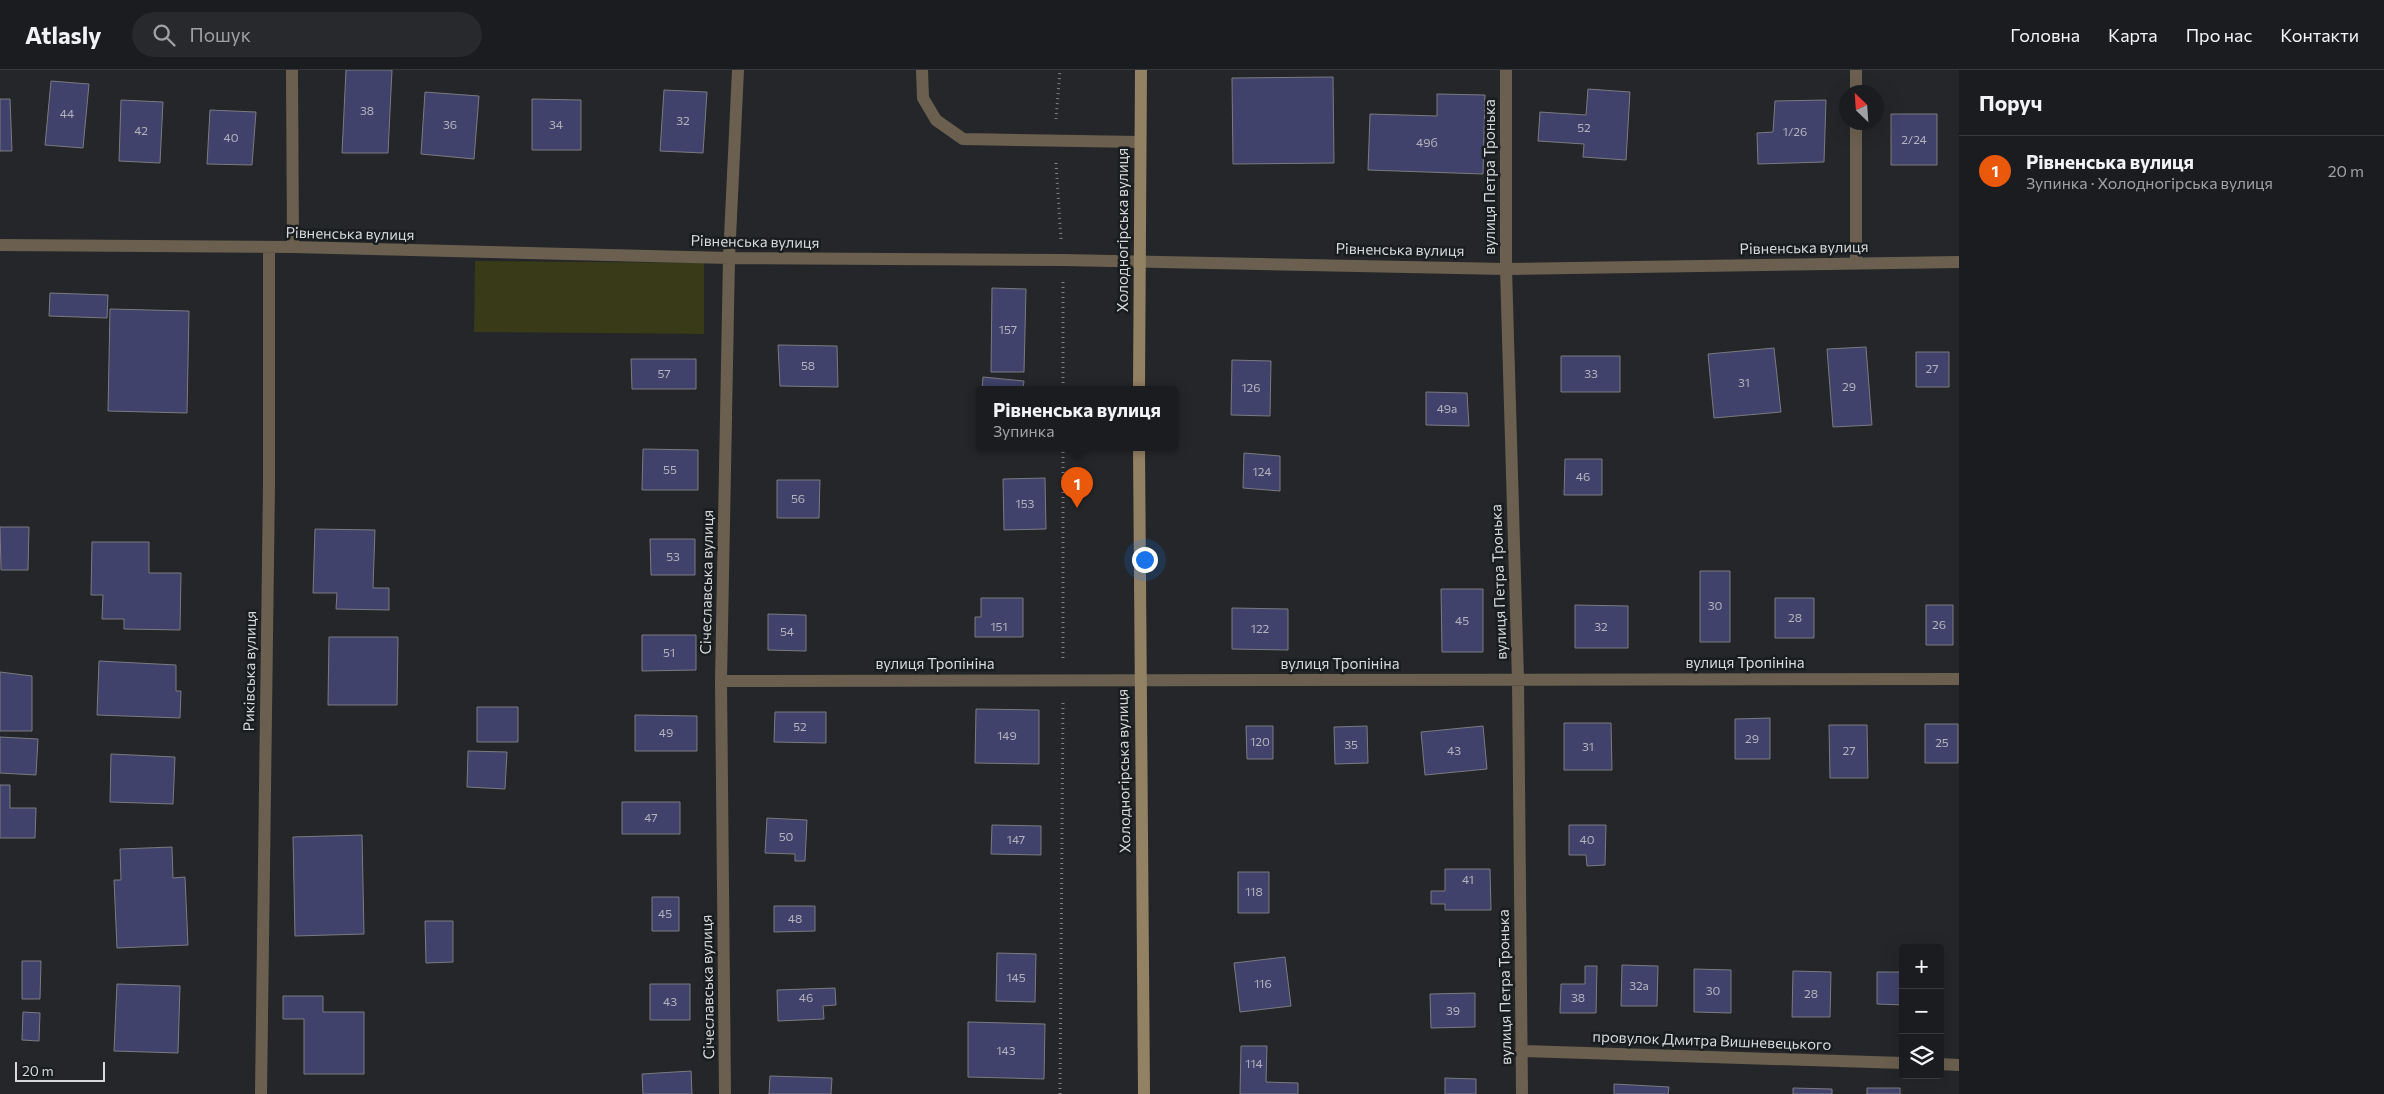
<!DOCTYPE html>
<html lang="uk">
<head>
<meta charset="utf-8">
<style>
  :root { --surface:#1b1c1f; --page:#28292c; --text:#f1f3f6; --muted:#a0a1a4; --line:#393a3d; --accent:#ea580c }
  body { margin:0; font-family:Commissioner,sans-serif; background:var(--page); color:var(--text) }
  .controls { position:absolute; right:15px; bottom:15px; display:grid; overflow:hidden; border-radius:5px; box-shadow:0 5px 20px #0002 }
  .controls button { width:45px; height:45px; display:grid; place-items:center; padding:0; border:0; border-bottom:1px solid var(--line); background:var(--surface); color:var(--text); font:25px sans-serif }
  .compass { position:absolute; left:1839px; top:15px; width:45px; height:45px; border-radius:50%; background:var(--surface); box-shadow:0 5px 20px #0002; rotate:335deg }
  .scale { position:absolute; left:15px; bottom:12px; width:90px; box-sizing:border-box; padding-left:5px; border:2px solid #d6d8da; border-top:0; font-size:14px; line-height:18px; white-space:nowrap; color:#d6d8da; -webkit-text-stroke:4px #1a1d1f; paint-order:stroke }
  .you { position:absolute; left:1144px; top:489px; width:18px; height:18px; margin:-12px; border:4px solid #fff; border-radius:50%; background:#1a73e8; box-shadow:0 0 0 8px #1a73e833 }
  .badge { display:grid; place-items:center; width:32px; height:32px; border-radius:50%; background:var(--accent); color:#fff; font-size:16px; font-weight:700 }
  .pin { position:absolute; translate:-50% -41px; filter:drop-shadow(0 1px 2px #0008) }
  .pin::after { content:''; position:absolute; top:26px; width:18px; height:15px; background:inherit; clip-path:polygon(0 0,100% 0,50% 100%) }
  .popup { position:absolute; left:976px; top:316px; width:202px; height:65px; box-sizing:border-box; display:grid; place-content:center; border-radius:5px; background:var(--surface); filter:drop-shadow(0 1px 4px #0005); font-size:16px; white-space:nowrap; color:var(--muted) }
  .popup b { font-size:19px; color:var(--text) }
  .popup::after { content:''; position:absolute; left:50%; top:100%; margin-left:-10px; border:10px solid transparent; border-top-color:var(--surface) }
  .list { margin:0; padding:0; list-style:none }
  h2 { display:flex; justify-content:space-between; align-items:center; height:65px; margin:0; padding:0 20px; font-size:21px }
  h2 small { font-size:16px; font-weight:400; color:var(--muted) }
  .list li { display:grid; grid-template-columns:32px 1fr auto; gap:15px; align-items:center; box-sizing:border-box; height:70px; padding:0 20px; border-top:1px solid var(--line) }
  .list b { display:block; font-size:19px; white-space:nowrap }
  .list p { margin:0; font-size:16px; white-space:nowrap; color:var(--muted) }
  .list em { font-size:16px; font-style:normal; color:var(--muted) }
  .icon { flex:none; width:28px; height:28px; fill:none; stroke:currentColor; stroke-width:2; stroke-linecap:round; stroke-linejoin:round }
  .map { position:relative; flex:none; width:1959px; height:1024px; overflow:hidden }
  header { display:flex; align-items:center; gap:30px; box-sizing:border-box; height:70px; padding:0 25px; background:var(--surface); border-bottom:1px solid var(--line) }
  header strong { font-size:24px }
  nav { display:flex; gap:28px; margin-inline-start:auto; font-size:18px }
  .search { width:350px; height:45px; background:var(--page); display:flex; align-items:center; gap:12px; box-sizing:border-box; padding:0 18px; border-radius:28px; color:var(--muted); font-size:19px }
  main { display:flex }
  aside { flex:1; background:var(--surface) }
  .map>svg:first-child { display:block }
  .green { fill:#383a18 }
  .building { fill:#41426b; stroke:#7a7b7f }
  .lines { fill:none; stroke-linecap:round; stroke-linejoin:round }
  .path { stroke:#808284; stroke-width:3; stroke-dasharray:1 4; stroke-linecap:butt }
  .service { stroke:#6b604f; stroke-width:12 }
  .minor { stroke:#6b604f; stroke-width:12 }
  .secondary { stroke:#938164; stroke-width:12 }
  .labels { text-anchor:middle; stroke-width:5; stroke-linejoin:round; paint-order:stroke }
  .number-label { font-size:12px; fill:#b1b2be }
  .street-label { font-size:15px; fill:#d6d8da; stroke:#1a1d1f }
</style>
</head>
<body>
<header>
<strong>Atlasly</strong>
<div class="search"><svg class="icon" aria-label="search" viewBox="0 0 24 24"><circle cx="10" cy="10" r="6"/><path d="M15 15l6 6"/></svg>Пошук</div>
<nav><a>Головна</a><a>Карта</a><a>Про нас</a><a>Контакти</a></nav>
</header>
<main>
<div class="map">
<svg width="1959" height="1024" viewBox="0 0 1959 1024">
  <rect width="100%" height="100%" fill="#242629"/>
  <path class="green" d="M 475,191 L 704,193 L 704,264 L 474,262 Z"/>
  <path class="building" d="M 346,0 L 392,0 L 388,83 L 342,83 Z
    M 1333,7 L 1334,93 L 1233,94 L 1232,8 Z
    M 51,11 L 89,14 L 83,78 L 45,75 Z
    M 1588,19 L 1630,22 L 1626,90 L 1583,87 L 1584,74 L 1538,71 L 1540,42 L 1586,45 Z
    M 664,20 L 707,22 L 703,83 L 660,81 Z
    M 425,22 L 479,26 L 474,89 L 421,84 Z
    M 1437,24 L 1485,25 L 1483,104 L 1368,100 L 1370,44 L 1437,46 Z
    M 0,29 L 10,29 L 12,81 L 0,81 Z
    M 532,29 L 581,30 L 581,80 L 532,80 Z
    M 121,30 L 163,32 L 160,93 L 119,91 Z
    M 1826,30 L 1824,92 L 1758,94 L 1757,63 L 1773,62 L 1775,31 Z
    M 210,40 L 256,42 L 252,95 L 207,94 Z
    M 1891,44 L 1937,44 L 1937,95 L 1891,95 Z
    M 992,218 L 1026,219 L 1024,302 L 991,302 Z
    M 50,223 L 108,225 L 107,248 L 49,246 Z
    M 110,239 L 189,241 L 187,343 L 108,341 Z
    M 778,275 L 837,276 L 838,317 L 780,316 Z
    M 1866,277 L 1872,355 L 1833,357 L 1827,279 Z
    M 1774,278 L 1781,342 L 1714,348 L 1708,284 Z
    M 1916,282 L 1949,282 L 1949,317 L 1916,317 Z
    M 1561,286 L 1620,286 L 1620,322 L 1561,322 Z
    M 631,289 L 696,289 L 696,319 L 632,319 Z
    M 1232,290 L 1271,291 L 1270,346 L 1231,345 Z
    M 983,307 L 1024,311 L 1023,319 L 982,319 Z
    M 1426,322 L 1467,323 L 1469,356 L 1426,355 Z
    M 643,379 L 698,380 L 698,420 L 642,420 Z
    M 1244,383 L 1280,386 L 1280,421 L 1243,418 Z
    M 1565,389 L 1602,389 L 1602,425 L 1564,425 Z
    M 1045,408 L 1046,459 L 1004,460 L 1003,409 Z
    M 777,410 L 820,410 L 819,448 L 777,448 Z
    M 0,457 L 29,457 L 28,500 L 1,500 Z
    M 315,459 L 375,460 L 373,518 L 389,518 L 389,540 L 336,539 L 337,523 L 313,523 Z
    M 650,469 L 695,469 L 695,505 L 651,505 Z
    M 92,472 L 149,472 L 149,503 L 181,503 L 180,560 L 124,559 L 124,549 L 102,549 L 103,525 L 91,525 Z
    M 1700,501 L 1730,501 L 1730,572 L 1700,572 Z
    M 1441,519 L 1483,519 L 1483,582 L 1442,582 Z
    M 981,528 L 1023,528 L 1023,567 L 975,567 L 975,547 L 981,547 Z
    M 1775,528 L 1814,528 L 1814,568 L 1775,568 Z
    M 1575,535 L 1628,536 L 1628,578 L 1575,578 Z
    M 1926,535 L 1953,535 L 1953,575 L 1926,575 Z
    M 1232,538 L 1288,539 L 1288,580 L 1232,579 Z
    M 768,544 L 806,545 L 806,581 L 768,580 Z
    M 642,565 L 696,565 L 696,600 L 642,601 Z
    M 329,567 L 398,567 L 397,635 L 328,635 Z
    M 99,591 L 176,595 L 176,621 L 181,621 L 180,648 L 97,645 Z
    M 0,602 L 32,606 L 32,661 L 0,661 Z
    M 477,637 L 518,637 L 518,672 L 477,672 Z
    M 976,639 L 1039,640 L 1039,694 L 975,693 Z
    M 775,642 L 826,642 L 826,673 L 774,672 Z
    M 635,645 L 697,646 L 697,681 L 635,681 Z
    M 1770,648 L 1770,689 L 1735,689 L 1735,649 Z
    M 1564,653 L 1611,653 L 1612,700 L 1564,700 Z
    M 1925,654 L 1958,654 L 1958,693 L 1925,693 Z
    M 1829,655 L 1867,655 L 1868,708 L 1830,708 Z
    M 1246,656 L 1273,656 L 1273,689 L 1247,689 Z
    M 1367,656 L 1368,693 L 1335,694 L 1334,657 Z
    M 1483,656 L 1487,699 L 1425,705 L 1421,662 Z
    M 0,667 L 38,669 L 36,705 L 0,703 Z
    M 468,681 L 507,682 L 505,719 L 467,717 Z
    M 111,684 L 175,687 L 173,734 L 110,732 Z
    M 0,715 L 10,715 L 10,738 L 36,738 L 35,768 L 0,768 Z
    M 622,732 L 680,732 L 680,764 L 622,764 Z
    M 767,748 L 807,750 L 805,791 L 795,791 L 795,784 L 765,783 Z
    M 992,755 L 1041,756 L 1041,785 L 991,784 Z
    M 1569,755 L 1606,755 L 1605,795 L 1587,796 L 1586,785 L 1569,785 Z
    M 362,765 L 364,864 L 295,866 L 293,767 Z
    M 172,777 L 173,808 L 185,807 L 188,875 L 117,878 L 114,810 L 121,810 L 120,779 Z
    M 1445,799 L 1490,799 L 1491,840 L 1445,840 L 1445,834 L 1431,834 L 1431,821 L 1445,821 Z
    M 1238,802 L 1269,802 L 1269,843 L 1238,843 Z
    M 652,827 L 679,827 L 679,861 L 652,861 Z
    M 774,836 L 815,836 L 815,861 L 774,862 Z
    M 425,851 L 453,851 L 453,892 L 426,893 Z
    M 997,883 L 1036,884 L 1035,932 L 996,931 Z
    M 1285,887 L 1291,936 L 1240,942 L 1234,893 Z
    M 22,891 L 41,891 L 40,929 L 22,929 Z
    M 1622,895 L 1658,896 L 1657,936 L 1621,936 Z
    M 1585,896 L 1597,896 L 1596,943 L 1560,943 L 1561,914 L 1585,914 Z
    M 1694,899 L 1731,900 L 1731,943 L 1694,942 Z
    M 1793,901 L 1831,902 L 1830,947 L 1792,947 Z
    M 1877,902 L 1903,902 L 1903,935 L 1877,934 Z
    M 117,914 L 180,916 L 178,983 L 114,981 Z
    M 650,914 L 690,914 L 690,950 L 650,950 Z
    M 835,918 L 836,935 L 823,936 L 824,949 L 778,951 L 777,920 Z
    M 1475,923 L 1475,957 L 1431,958 L 1430,924 Z
    M 283,926 L 323,926 L 323,942 L 364,942 L 364,1004 L 304,1004 L 304,949 L 283,949 Z
    M 23,942 L 40,943 L 39,971 L 22,970 Z
    M 968,952 L 1045,954 L 1044,1009 L 968,1007 Z
    M 1241,976 L 1267,976 L 1266,1012 L 1298,1013 L 1298,1024 L 1240,1024 Z
    M 691,1001 L 692,1024 L 643,1024 L 642,1004 Z
    M 770,1006 L 832,1008 L 831,1024 L 769,1024 Z
    M 1445,1008 L 1476,1009 L 1476,1024 L 1445,1024 Z
    M 1614,1014 L 1669,1017 L 1668,1024 L 1614,1024 Z
    M 1793,1018 L 1832,1019 L 1832,1024 L 1793,1024 Z
    M 1867,1018 L 1900,1018 L 1900,1024 L 1867,1024 Z"/>
  <g class="lines">
    <path class="path" d="M 1056,49 L 1060,0
      M 1056,93 L 1061,169
      M 1063,212 L 1063,319
      M 1063,377 L 1063,588
      M 1060,1024 L 1063,632"/>
    <path class="service" d="M 922,0 L 923,28 L 936,50 L 963,69 L 1140,72"/>
    <path class="minor" d="M 292,0 L 293,177
      M 1506,0 L 1506,199 L 1518,610 L 1522,1024
      M 1856,22 L 1856,0
      M 0,175 L 293,177 L 729,188 L 1063,190 L 1506,199 L 1959,192
      M 1856,194 L 1856,52
      M 721,611 L 1959,609
      M 1521,981 L 1903,993
      M 1940,994 L 1959,995
      M 261,1024 L 269,414 L 269,179
      M 725,1024 L 721,611 L 729,188 L 738,0"/>
    <path class="secondary" d="M 1139,319 L 1141,0
      M 1139,377 L 1144,1024"/>
  </g>
  <g class="labels">
    <g class="number-label">
      <text x="367" y="45">38</text>
      <text x="67" y="48">44</text>
      <text x="683" y="55">32</text>
      <text x="450" y="59">36</text>
      <text x="556" y="59">34</text>
      <text x="1584" y="62">52</text>
      <text x="141" y="65">42</text>
      <text x="1795" y="66">1/26</text>
      <text x="231" y="72">40</text>
      <text x="1914" y="74">2/24</text>
      <text x="1427" y="77">49б</text>
      <text x="1008" y="264">157</text>
      <text x="808" y="300">58</text>
      <text x="1932" y="303">27</text>
      <text x="664" y="308">57</text>
      <text x="1591" y="308">33</text>
      <text x="1744" y="317">31</text>
      <text x="1849" y="321">29</text>
      <text x="1251" y="322">126</text>
      <text x="1447" y="343">49а</text>
      <text x="670" y="404">55</text>
      <text x="1262" y="406">124</text>
      <text x="1583" y="411">46</text>
      <text x="798" y="433">56</text>
      <text x="1025" y="438">153</text>
      <text x="673" y="491">53</text>
      <text x="1715" y="540">30</text>
      <text x="1795" y="552">28</text>
      <text x="1462" y="555">45</text>
      <text x="1939" y="559">26</text>
      <text x="999" y="561">151</text>
      <text x="1601" y="561">32</text>
      <text x="1260" y="563">122</text>
      <text x="787" y="566">54</text>
      <text x="669" y="587">51</text>
      <text x="800" y="661">52</text>
      <text x="666" y="667">49</text>
      <text x="1007" y="670">149</text>
      <text x="1752" y="673">29</text>
      <text x="1260" y="676">120</text>
      <text x="1942" y="677">25</text>
      <text x="1351" y="679">35</text>
      <text x="1588" y="681">31</text>
      <text x="1454" y="685">43</text>
      <text x="1849" y="685">27</text>
      <text x="651" y="752">47</text>
      <text x="786" y="771">50</text>
      <text x="1016" y="774">147</text>
      <text x="1587" y="774">40</text>
      <text x="1468" y="814">41</text>
      <text x="1254" y="826">118</text>
      <text x="665" y="848">45</text>
      <text x="795" y="853">48</text>
      <text x="1016" y="912">145</text>
      <text x="1263" y="918">116</text>
      <text x="1639" y="920">32а</text>
      <text x="1713" y="925">30</text>
      <text x="1811" y="928">28</text>
      <text x="806" y="932">46</text>
      <text x="1578" y="932">38</text>
      <text x="670" y="936">43</text>
      <text x="1453" y="945">39</text>
      <text x="1006" y="985">143</text>
      <text x="1254" y="998">114</text>
    </g>
    <g class="street-label">
      <text transform="translate(1490 107) rotate(-90)" y="5">вулиця Петра Тронька</text>
      <text transform="translate(1123 160) rotate(-90)" y="5">Холодногірська вулиця</text>
      <text transform="translate(350 164) rotate(1)" y="5">Рівненська вулиця</text>
      <text transform="translate(755 172) rotate(1)" y="5">Рівненська вулиця</text>
      <text transform="translate(1804 178) rotate(-1)" y="5">Рівненська вулиця</text>
      <text transform="translate(1400 180) rotate(1)" y="5">Рівненська вулиця</text>
      <text transform="translate(707 512) rotate(-89)" y="5">Січеславська вулиця</text>
      <text transform="translate(1499 512) rotate(-92)" y="5">вулиця Петра Тронька</text>
      <text x="1745" y="598">вулиця Тропініна</text>
      <text x="935" y="599">вулиця Тропініна</text>
      <text x="1340" y="599">вулиця Тропініна</text>
      <text transform="translate(250 601) rotate(-89)" y="5">Риківська вулиця</text>
      <text transform="translate(1124 701) rotate(-91)" y="5">Холодногірська вулиця</text>
      <text transform="translate(708 917) rotate(-91)" y="5">Січеславська вулиця</text>
      <text transform="translate(1505 917) rotate(-91)" y="5">вулиця Петра Тронька</text>
      <text transform="translate(1712 971) rotate(2)" y="5">провулок Дмитра Вишневецького</text>
    </g>
  </g>
</svg>
<div class="controls">
<button>+</button>
<button>−</button>
<button><svg class="icon" aria-label="layers" viewBox="0 0 24 24"><path d="M12 4l9 5-9 5-9-5zM3 14l9 5 9-5"/></svg></button>
</div>
<svg class="compass" viewBox="-18 -18 36 36"><path d="M0-13l5 13h-10z" fill="#e53935"/><path d="M0 13l5-13h-10z" fill="#a0a1a4"/></svg>
<div class="scale">20 m</div>
<div class="you"></div>
<div class="pin badge" style="left:1077px;top:438px">1</div>
<div class="popup"><b>Рівненська вулиця</b>Зупинка</div>
</div>
<aside>
<h2>Поруч<small></small></h2>
<ul class="list">
<li><span class="badge">1</span><div><b>Рівненська вулиця</b><p>Зупинка · Холодногірська вулиця</p></div><em>20 m</em></li>
</ul>
</aside>
</main>
</body>
</html>
